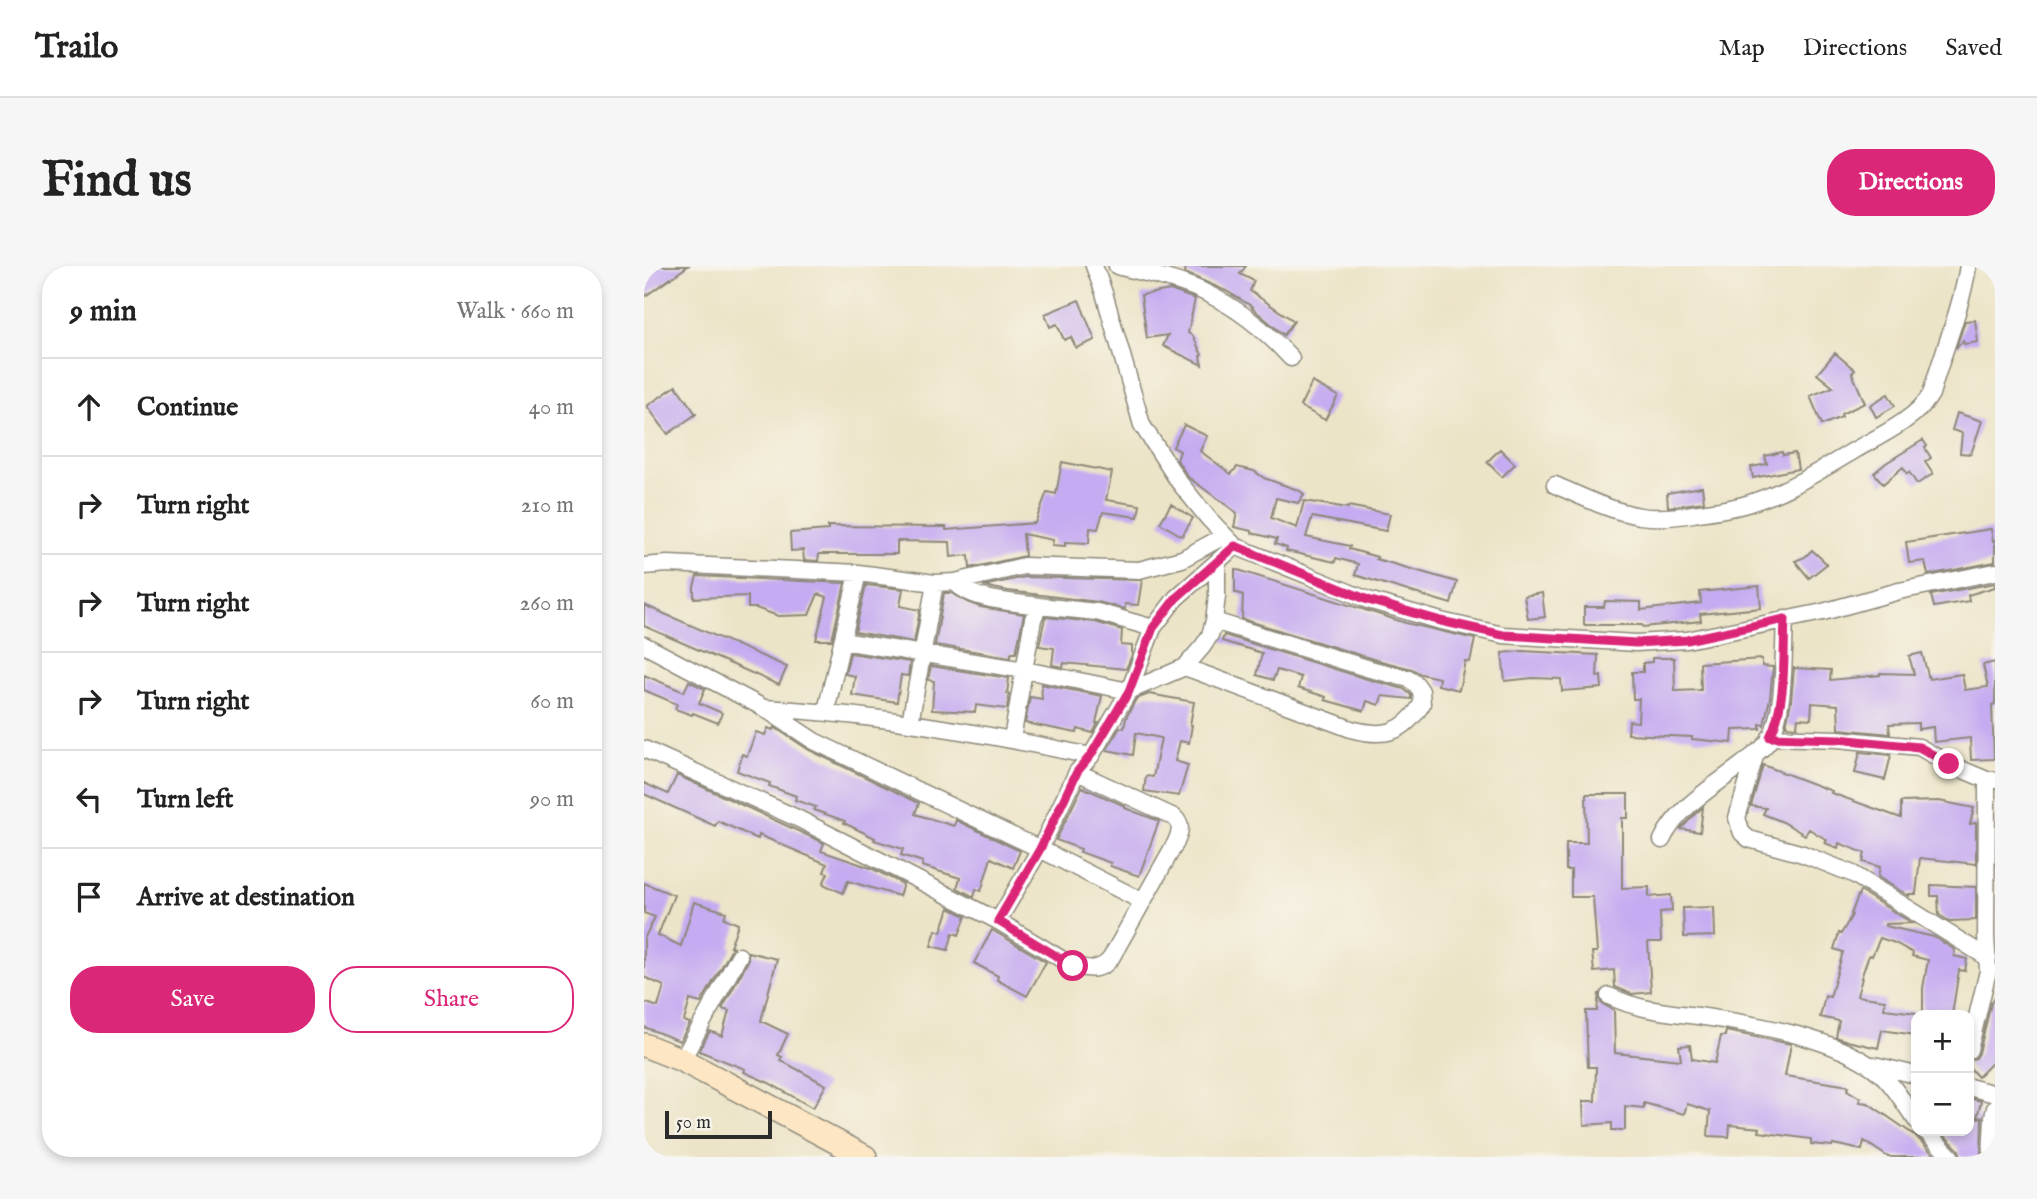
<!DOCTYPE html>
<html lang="en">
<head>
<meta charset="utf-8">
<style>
  :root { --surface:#fff; --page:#f6f6f6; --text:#222; --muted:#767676; --line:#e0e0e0; --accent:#db2777 }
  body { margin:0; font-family:"IM FELL English",serif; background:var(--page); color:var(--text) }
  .controls { position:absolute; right:21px; bottom:21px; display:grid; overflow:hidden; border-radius:14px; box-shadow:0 4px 10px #0003 }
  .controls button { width:63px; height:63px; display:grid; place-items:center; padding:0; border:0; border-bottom:2px solid var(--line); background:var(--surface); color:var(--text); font:35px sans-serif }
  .scale { position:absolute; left:21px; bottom:18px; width:107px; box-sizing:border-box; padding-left:7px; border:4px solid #2b2b2b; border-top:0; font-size:19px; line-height:24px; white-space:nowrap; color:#2b2b2b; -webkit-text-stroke:5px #f7f3e8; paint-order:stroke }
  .stop { position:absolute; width:21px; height:21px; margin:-16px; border:5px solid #db2777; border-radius:50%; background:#fff }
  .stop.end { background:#db2777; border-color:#fff; box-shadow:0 2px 7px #0008 }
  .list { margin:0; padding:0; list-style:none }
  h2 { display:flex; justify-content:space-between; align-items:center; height:91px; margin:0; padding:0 28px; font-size:30px }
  h2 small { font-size:23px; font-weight:400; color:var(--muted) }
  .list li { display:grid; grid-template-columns:46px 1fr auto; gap:21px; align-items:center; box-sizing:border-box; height:98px; padding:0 28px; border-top:2px solid var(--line) }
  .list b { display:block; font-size:26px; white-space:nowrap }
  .list em { font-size:23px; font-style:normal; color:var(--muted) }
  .actions { display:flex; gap:14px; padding:21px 28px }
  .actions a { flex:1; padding:16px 0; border:2px solid var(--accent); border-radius:28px; text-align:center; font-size:24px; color:var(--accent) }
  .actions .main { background:var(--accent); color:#fff }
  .icon { flex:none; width:38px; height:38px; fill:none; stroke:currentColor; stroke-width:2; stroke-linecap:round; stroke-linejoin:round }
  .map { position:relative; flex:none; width:1351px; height:891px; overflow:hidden; border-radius:28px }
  header { display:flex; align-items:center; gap:42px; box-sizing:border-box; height:98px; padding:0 35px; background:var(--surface); border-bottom:2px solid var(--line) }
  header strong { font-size:33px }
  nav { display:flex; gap:38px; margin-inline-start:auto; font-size:24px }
  .intro { display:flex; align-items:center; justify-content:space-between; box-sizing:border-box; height:168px; padding:0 42px }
  h1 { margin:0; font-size:49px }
  .button { padding:18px 32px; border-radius:28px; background:var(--accent); color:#fff; font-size:24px; font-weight:700 }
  main { display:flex; gap:42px; padding:0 42px }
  aside { flex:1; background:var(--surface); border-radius:28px; box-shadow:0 4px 10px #0003 }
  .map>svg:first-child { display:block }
  .building { fill:#c5abf1 }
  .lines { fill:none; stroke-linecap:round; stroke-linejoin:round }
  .minor-casing { stroke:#8c8879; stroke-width:19 }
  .secondary-casing { stroke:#8c8879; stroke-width:26 }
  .minor { stroke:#fff; stroke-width:16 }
  .secondary { stroke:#fce6c4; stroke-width:23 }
  .route { stroke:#db2777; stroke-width:9 }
</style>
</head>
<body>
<header>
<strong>Trailo</strong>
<nav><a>Map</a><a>Directions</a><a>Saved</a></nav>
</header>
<div class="intro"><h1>Find us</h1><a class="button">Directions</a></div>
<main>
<aside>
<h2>9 min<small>Walk · 660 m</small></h2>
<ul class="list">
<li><svg class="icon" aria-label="ahead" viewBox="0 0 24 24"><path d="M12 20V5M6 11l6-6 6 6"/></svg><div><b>Continue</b></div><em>40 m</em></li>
<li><svg class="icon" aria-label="right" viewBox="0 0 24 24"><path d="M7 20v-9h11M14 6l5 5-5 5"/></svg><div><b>Turn right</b></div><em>210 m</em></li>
<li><svg class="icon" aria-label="right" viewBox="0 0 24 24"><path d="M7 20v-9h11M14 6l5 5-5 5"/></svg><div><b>Turn right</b></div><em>260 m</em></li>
<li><svg class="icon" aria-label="right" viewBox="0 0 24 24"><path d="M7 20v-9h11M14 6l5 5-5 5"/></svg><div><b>Turn right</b></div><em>60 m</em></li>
<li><svg class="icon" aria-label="left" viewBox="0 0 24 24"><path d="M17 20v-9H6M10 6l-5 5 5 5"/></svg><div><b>Turn left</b></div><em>90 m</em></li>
<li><svg class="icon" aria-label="arrive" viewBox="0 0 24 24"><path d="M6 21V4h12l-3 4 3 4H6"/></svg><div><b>Arrive at destination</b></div></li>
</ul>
<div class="actions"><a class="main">Save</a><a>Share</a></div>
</aside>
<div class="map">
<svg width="1351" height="891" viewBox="0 0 1351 891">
  <rect width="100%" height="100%" fill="#f7f3e8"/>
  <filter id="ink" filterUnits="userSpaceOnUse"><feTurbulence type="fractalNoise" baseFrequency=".0143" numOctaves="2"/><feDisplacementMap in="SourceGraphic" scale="14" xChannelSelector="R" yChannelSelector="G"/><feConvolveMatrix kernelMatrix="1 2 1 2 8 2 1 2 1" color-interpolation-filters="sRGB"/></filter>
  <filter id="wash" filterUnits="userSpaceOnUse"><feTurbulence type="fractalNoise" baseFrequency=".00686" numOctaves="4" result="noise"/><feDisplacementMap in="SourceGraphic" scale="28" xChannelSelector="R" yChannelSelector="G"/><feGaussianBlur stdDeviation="1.57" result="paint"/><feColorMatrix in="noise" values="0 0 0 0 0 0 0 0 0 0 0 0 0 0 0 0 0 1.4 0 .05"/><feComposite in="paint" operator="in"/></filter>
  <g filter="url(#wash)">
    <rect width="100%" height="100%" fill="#ece4c7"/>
    <g id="blocks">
      <path class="building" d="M 11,0 L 44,0 L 0,31 L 0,8 Z
        M 542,0 L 602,0 L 596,8 L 610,15 L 606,25 L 650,55 L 640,69 L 608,42 L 609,41 L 582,25 L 541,7 Z
        M 526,24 L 551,33 L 544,67 L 549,70 L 558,89 L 556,90 L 558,99 L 519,80 L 524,69 L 503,72 L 497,29 Z
        M 435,34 L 451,74 L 432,82 L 427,71 L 420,74 L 413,58 L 406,61 L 401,48 Z
        M 1331,54 L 1334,76 L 1320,78 L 1319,75 L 1312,82 L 1321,55 Z
        M 1191,87 L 1211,104 L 1208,107 L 1221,137 L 1197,148 L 1198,151 L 1178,159 L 1166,130 L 1189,121 L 1173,108 Z
        M 668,116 L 694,130 L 681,154 L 656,140 Z
        M 32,120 L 52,148 L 24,168 L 3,140 Z
        M 1244,128 L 1251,140 L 1232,151 L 1226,139 Z
        M 1313,147 L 1338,155 L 1327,188 L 1316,187 L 1318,167 L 1308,164 Z
        M 540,159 L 563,170 L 556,185 L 587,208 L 593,201 L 610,205 L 620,212 L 654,224 L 660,228 L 654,237 L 632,232 L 627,252 L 653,262 L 660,235 L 704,242 L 704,240 L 746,248 L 742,265 L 668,251 L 662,271 L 706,280 L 705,283 L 733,291 L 732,293 L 813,316 L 807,338 L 711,309 L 714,298 L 692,292 L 691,296 L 642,285 L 643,282 L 631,278 L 633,273 L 608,267 L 608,265 L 590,261 L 593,247 L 544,211 L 533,194 L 536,185 L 529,181 Z
        M 1279,174 L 1283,180 L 1281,182 L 1287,192 L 1281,196 L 1289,208 L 1273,218 L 1265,206 L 1263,208 L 1259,201 L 1239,218 L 1230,207 L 1242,197 Z
        M 856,183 L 871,198 L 858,211 L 843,196 Z
        M 1138,186 L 1139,189 L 1151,187 L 1154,203 L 1109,212 L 1107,201 L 1123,198 L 1121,190 Z
        M 418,196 L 468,206 L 462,234 L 496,239 L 494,251 L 459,246 L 454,263 L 446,262 L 445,277 L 421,276 L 421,280 L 408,279 L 409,274 L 379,268 L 381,290 L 326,302 L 325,289 L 307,291 L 306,276 L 253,275 L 253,288 L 175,288 L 174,295 L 160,294 L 159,284 L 147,285 L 146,267 L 184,264 L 184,260 L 302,261 L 302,264 L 391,257 L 403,226 L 412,228 Z
        M 1058,221 L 1060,236 L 1024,241 L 1023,227 Z
        M 527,238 L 549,252 L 538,270 L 516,257 Z
        M 1347,263 L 1349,275 L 1351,274 L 1351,296 L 1284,309 L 1281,295 L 1265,297 L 1262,276 Z
        M 1168,284 L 1183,298 L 1165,312 L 1151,295 L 1161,291 Z
        M 591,303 L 762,357 L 831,373 L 826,396 L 821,395 L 815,424 L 794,419 L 795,412 L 777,408 L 768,403 L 729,393 L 598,353 L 599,329 L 591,326 Z
        M 53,310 L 201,317 L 188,374 L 172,374 L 183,331 L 174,328 L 165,349 L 134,350 L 112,342 L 104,342 L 104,330 L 50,332 L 50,321 Z
        M 381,311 L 498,314 L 494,339 L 481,338 L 481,343 L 454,336 L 364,325 L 339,320 Z
        M 1351,317 L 1351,321 L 1324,329 L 1325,335 L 1290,341 L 1287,329 Z
        M 222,319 L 259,323 L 256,340 L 276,344 L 270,376 L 211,366 Z
        M 1115,320 L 1117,342 L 1056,348 L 1057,355 L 999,361 L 998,359 L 940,359 L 940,341 L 960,341 L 961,335 L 997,336 L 997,344 L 1057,337 L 1056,326 Z
        M 300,327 L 307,327 L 323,336 L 336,341 L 380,348 L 372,387 L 367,387 L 367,391 L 291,379 Z
        M 898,327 L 901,351 L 884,353 L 880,330 Z
        M 0,339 L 143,401 L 135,419 L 0,360 Z
        M 401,351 L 451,356 L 478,364 L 477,379 L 488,380 L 488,389 L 482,403 L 420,397 L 419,401 L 408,399 L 410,382 L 395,380 Z
        M 580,369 L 723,413 L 760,423 L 767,429 L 767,433 L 738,430 L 735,439 L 723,435 L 720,445 L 681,434 L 682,431 L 654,422 L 657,411 L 633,404 L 629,414 L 613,409 L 618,387 L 578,375 Z
        M 878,385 L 954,389 L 953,411 L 957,410 L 958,422 L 918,425 L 917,413 L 889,412 L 861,415 L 858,387 Z
        M 206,387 L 266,396 L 264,410 L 257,409 L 253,436 L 208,429 L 211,410 L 201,408 Z
        M 1278,387 L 1285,413 L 1318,408 L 1321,424 L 1344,421 L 1339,399 L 1351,396 L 1351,438 L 1348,439 L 1350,493 L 1327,494 L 1326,472 L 1290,476 L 1289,461 L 1274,463 L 1274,457 L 1245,458 L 1246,468 L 1195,463 L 1194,439 L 1168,437 L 1167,453 L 1154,452 L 1153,461 L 1142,460 L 1147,435 L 1150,402 L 1187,404 L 1186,414 L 1236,409 L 1236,407 L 1270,408 L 1265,390 Z
        M 1008,392 L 1030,392 L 1031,425 L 1057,424 L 1056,397 L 1118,393 L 1118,400 L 1129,401 L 1126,432 L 1120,459 L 1116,458 L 1116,463 L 1089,464 L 1088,477 L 1048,473 L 1048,471 L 984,468 L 985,455 L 994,456 L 995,433 L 989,433 L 988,406 L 999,406 L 999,397 L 1008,396 Z
        M 287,400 L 365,412 L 363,428 L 365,428 L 363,443 L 332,439 L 331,446 L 288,444 L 290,415 L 284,414 Z
        M 0,409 L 40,426 L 45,415 L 61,423 L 55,437 L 78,447 L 74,457 L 49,447 L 48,449 L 31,443 L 33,438 L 0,424 Z
        M 397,418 L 458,430 L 452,457 L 454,457 L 449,467 L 434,463 L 433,467 L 381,457 L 386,431 L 398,433 Z
        M 505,428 L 550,436 L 546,459 L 548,459 L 545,477 L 536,475 L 531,495 L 544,499 L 535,530 L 500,525 L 502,510 L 509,511 L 517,472 L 492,467 L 489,489 L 463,484 L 476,461 L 480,462 L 482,452 L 492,433 Z
        M 130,461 L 165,484 L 275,537 L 271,548 L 310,560 L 312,554 L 376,585 L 369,602 L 347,592 L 337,625 L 332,623 L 330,631 L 313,622 L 316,612 L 278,600 L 279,596 L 257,589 L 259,583 L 230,574 L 231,572 L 200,557 L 201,555 L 170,544 L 172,541 L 151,534 L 152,530 L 125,520 L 126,517 L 93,505 L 98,488 L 103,490 L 112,466 L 121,469 L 124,462 L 129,464 Z
        M 1216,486 L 1247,489 L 1241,514 L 1211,507 Z
        M 1119,499 L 1188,525 L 1187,527 L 1257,552 L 1257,536 L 1295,535 L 1330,542 L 1326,558 L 1332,557 L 1332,598 L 1276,592 L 1272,628 L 1265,628 L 1265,630 L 1234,611 L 1236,601 L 1219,596 L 1221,587 L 1195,577 L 1194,582 L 1181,577 L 1183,574 L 1165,563 L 1161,569 L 1139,556 L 1119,548 L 1122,542 L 1107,540 Z
        M 33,509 L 180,577 L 177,585 L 227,602 L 259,618 L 255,630 L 204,615 L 199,627 L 179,618 L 184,607 L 180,606 L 183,598 L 115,569 L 114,573 L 74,555 L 71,560 L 0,528 L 0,517 L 24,528 Z
        M 438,521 L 481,540 L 481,542 L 515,555 L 495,610 L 466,600 L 467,597 L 436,586 L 437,583 L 412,574 Z
        M 942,528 L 984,528 L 984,552 L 978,552 L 978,622 L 1005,621 L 1005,631 L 1027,629 L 1028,645 L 1016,646 L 1017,676 L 1004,676 L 1007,726 L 988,728 L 971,721 L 970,704 L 950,706 L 948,686 L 953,686 L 949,631 L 927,631 L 927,604 L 922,604 L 922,577 L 943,577 Z
        M 1059,541 L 1056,566 L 1037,563 L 1051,548 Z
        M 0,617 L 30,629 L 14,669 L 37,680 L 50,636 L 82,646 L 80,652 L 94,658 L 86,681 L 89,681 L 57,737 L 46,734 L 40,755 L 46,757 L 35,777 L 36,775 L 0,761 L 0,736 L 14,741 L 20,720 L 0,711 L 0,673 L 11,651 L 0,647 Z
        M 1287,619 L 1332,621 L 1332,654 L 1305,655 L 1295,649 L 1294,630 L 1287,630 Z
        M 1216,625 L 1268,657 L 1241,658 L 1241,660 L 1290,671 L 1311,684 L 1310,690 L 1323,693 L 1321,705 L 1315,704 L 1308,749 L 1279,749 L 1279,722 L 1284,694 L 1268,690 L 1269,687 L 1251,677 L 1236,672 L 1228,690 L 1225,689 L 1217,712 L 1218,712 L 1213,730 L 1241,734 L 1240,743 L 1272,747 L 1272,769 L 1238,764 L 1234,782 L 1203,775 L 1192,771 L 1195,755 L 1176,751 L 1181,730 L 1186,731 L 1199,686 L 1190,683 L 1195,667 L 1197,668 L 1208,649 L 1207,648 Z
        M 1070,641 L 1071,670 L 1040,671 L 1039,642 Z
        M 305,642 L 322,650 L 315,669 L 309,667 L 304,684 L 287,680 L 292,664 L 297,666 Z
        M 348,664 L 402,696 L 383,730 L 353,714 L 354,710 L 330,697 Z
        M 104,686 L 133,693 L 117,755 L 144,768 L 134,789 L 138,791 L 136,794 L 182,819 L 169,842 L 125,817 L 100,806 L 101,803 L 55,785 L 66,765 L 78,770 L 85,745 L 78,743 L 104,695 Z
        M 955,727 L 957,737 L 970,744 L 971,787 L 1037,794 L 1035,780 L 1046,779 L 1048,793 L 1071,797 L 1077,770 L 1081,770 L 1082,765 L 1147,778 L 1141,810 L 1205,820 L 1203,824 L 1216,832 L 1215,836 L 1224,837 L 1273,871 L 1292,891 L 1244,891 L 1220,875 L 1218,884 L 1189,878 L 1188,880 L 1167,878 L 1167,873 L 1115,866 L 1116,862 L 1086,859 L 1085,871 L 1064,870 L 1066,845 L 1043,838 L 1040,848 L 1000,837 L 1000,842 L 981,840 L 981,864 L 968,864 L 968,857 L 940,859 L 939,835 L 951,835 L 952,801 L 944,801 L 942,745 L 953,745 Z
        M 1351,732 L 1351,794 L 1334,811 L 1325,801 L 1325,794 L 1332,792 L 1335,787 L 1347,737 Z
        M 1325,832 L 1337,835 L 1333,852 L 1338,851 L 1337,891 L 1317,891 L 1315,884 L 1296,865 L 1325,865 Z"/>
    </g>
  </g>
  <g filter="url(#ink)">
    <use href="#blocks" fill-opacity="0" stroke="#8c8879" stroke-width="2"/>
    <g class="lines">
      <g class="minor-casing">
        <path id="minor" d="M 450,0 L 460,27 L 498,159 L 535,216 L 565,253 L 591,280 L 724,334 L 797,355 L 859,369 L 992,377 L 1043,374 L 1179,346 L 1255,325 L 1351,306
          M 473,0 C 504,8 538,14 566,29 C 597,44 624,67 647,92
          M 911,219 C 939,231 966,245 996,250 C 1014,253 1031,251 1049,248 C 1068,245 1088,243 1106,237 C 1144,225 1177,204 1211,184 C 1234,171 1274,152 1287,128 C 1299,85 1317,44 1324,0
          M 0,300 L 24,298 L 214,307 L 291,317 L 311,316 L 380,300 L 495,304 L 538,293 L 580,270
          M 311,316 C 327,335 371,336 395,340
          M 198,375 L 381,404 L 485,425 L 541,401 L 559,380 L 566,369 L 570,355 L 573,330 L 573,298
          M 0,379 L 120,442 L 170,475 L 396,583 L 498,635
          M 541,401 L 707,463 C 740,472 759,468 778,438 L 777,425 L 772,418 L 765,413 L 726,403 L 570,355
          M 121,442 C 231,448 340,467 447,490
          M 182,445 L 214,307
          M 266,457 L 291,317
          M 1126,471 L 1194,473 L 1275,481 L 1305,498 L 1343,514
          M 368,473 L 389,353 L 395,340 L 453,346 L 509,362
          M 0,483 L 155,553 L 354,655 L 429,700 C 444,703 457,706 467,692 L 532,576 C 536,566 539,559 530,551 L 433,506
          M 1112,487 L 1093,552 L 1098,567 L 1105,573 L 1159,588 L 1209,608 L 1344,692
          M 1018,574 C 1034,540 1071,520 1100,497 C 1108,491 1118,484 1124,476 C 1142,448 1139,387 1141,353
          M 354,655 L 396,583 L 433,506 L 447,490 L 485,425 L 509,362 L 532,332 L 591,280
          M 965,730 C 994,744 1022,746 1054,750 C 1108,758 1194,771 1236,807 C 1251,820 1260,838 1272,854
          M 1325,784 L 1344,705 L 1342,669 L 1343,528 L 1343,514 L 1351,514
          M 38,794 L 95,690
          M 1230,799 L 1272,809
          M 1325,821 L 1351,828
          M 1282,865 L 1307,891
          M 1347,891 L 1349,851 L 1351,842"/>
      </g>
      <g class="secondary-casing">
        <path id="secondary" d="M 0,779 L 38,794 L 221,891"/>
      </g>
      <use href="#minor" class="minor"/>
      <use href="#secondary" class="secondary"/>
    </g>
  </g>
  <g class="lines" filter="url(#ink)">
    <path class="route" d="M 429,700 L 354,655 L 396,583 L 433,506 L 447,489 L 485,425 L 509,362 L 532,332 L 591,280 L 724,334 L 797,355 L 859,369 L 992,377 L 1043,374 L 1141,353 C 1139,391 1143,436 1126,471 L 1194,473 L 1275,481 L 1305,498"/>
  </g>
</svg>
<div class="controls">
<button>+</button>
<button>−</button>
</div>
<div class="scale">50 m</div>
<div class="stop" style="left:429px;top:700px"></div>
<div class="stop end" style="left:1305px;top:498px"></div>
</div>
</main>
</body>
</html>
